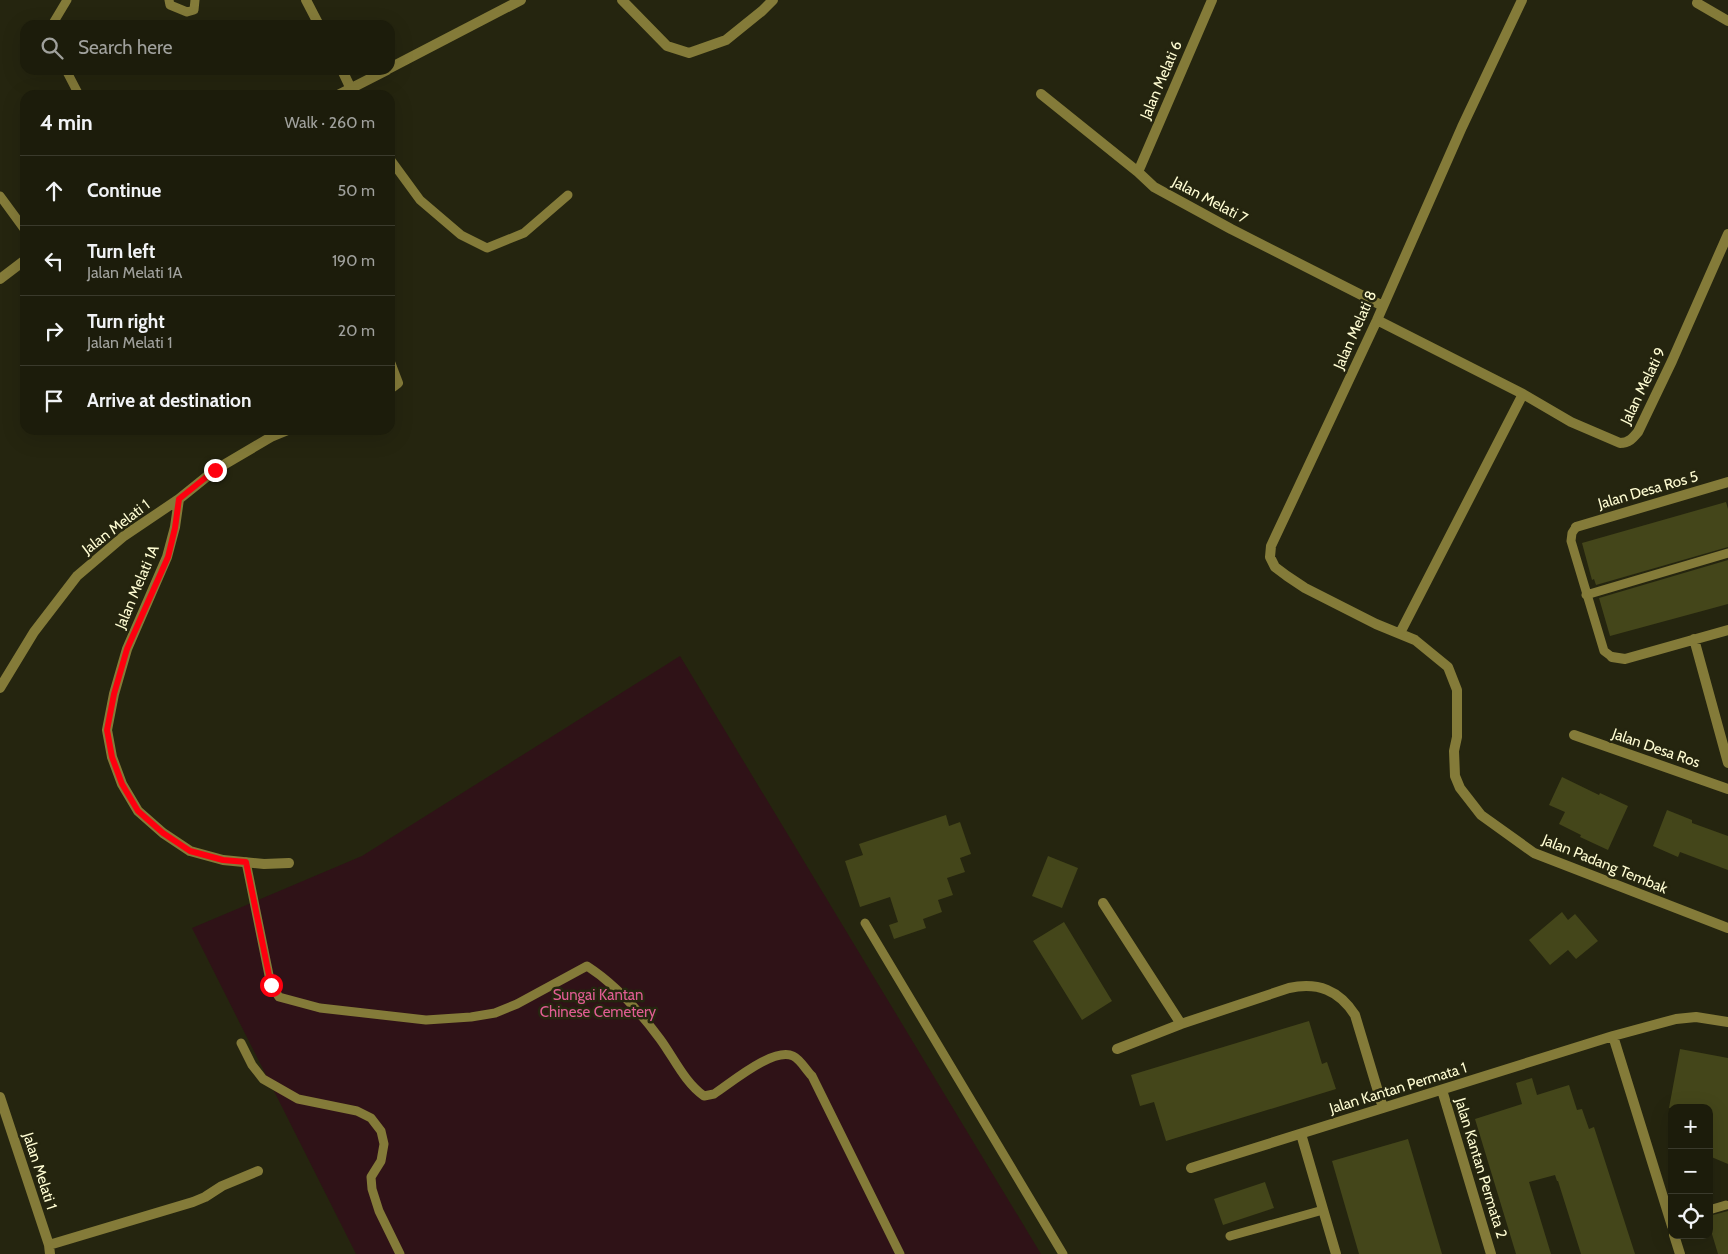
<!DOCTYPE html>
<html lang="en">
<head>
<meta charset="utf-8">
<style>
  :root { --surface:#1c1c0b; --page:#252514; --text:#f1f3f6; --muted:#a0a19d; --line:#3a3a2c }
  body { margin:0; font-family:Cabin,sans-serif; background:var(--page); color:var(--text) }
  .controls { position:absolute; right:15px; bottom:15px; display:grid; overflow:hidden; border-radius:10px; box-shadow:0 5px 20px #0002 }
  .controls button { width:45px; height:45px; display:grid; place-items:center; padding:0; border:0; border-bottom:1px solid var(--line); background:var(--surface); color:var(--text); font:25px sans-serif }
  .stop { position:absolute; width:15px; height:15px; margin:-11px; border:4px solid #fe000f; border-radius:50%; background:#fff }
  .stop.end { background:#fe000f; border-color:#fff; box-shadow:0 1px 5px #0008 }
  .list { margin:0; padding:0; list-style:none }
  h2 { display:flex; justify-content:space-between; align-items:center; height:65px; margin:0; padding:0 20px; font-size:21px }
  h2 small { font-size:16px; font-weight:400; color:var(--muted) }
  .list li { display:grid; grid-template-columns:32px 1fr auto; gap:15px; align-items:center; box-sizing:border-box; height:70px; padding:0 20px; border-top:1px solid var(--line) }
  .list b { display:block; font-size:19px; white-space:nowrap }
  .list p { margin:0; font-size:16px; white-space:nowrap; color:var(--muted) }
  .list em { font-size:16px; font-style:normal; color:var(--muted) }
  .icon { flex:none; width:28px; height:28px; fill:none; stroke:currentColor; stroke-width:2; stroke-linecap:round; stroke-linejoin:round }
  .map { position:relative; flex:none; width:1728px; height:1254px; overflow:hidden }
  .search { position:absolute; background:var(--surface); box-shadow:0 5px 20px #0002; left:20px; top:20px; width:375px; height:55px; display:flex; align-items:center; gap:12px; box-sizing:border-box; padding:0 18px; border-radius:15px; color:var(--muted); font-size:19px }
  .panel { position:absolute; background:var(--surface); box-shadow:0 5px 20px #0002; left:20px; top:90px; width:375px; height:345px; border-radius:15px }
  .map>svg:first-child { display:block }
  .green { fill:#2f1217 }
  .building { fill:#44461a }
  .lines { fill:none; stroke-linecap:round; stroke-linejoin:round }
  .service { stroke:#847b39; stroke-width:9 }
  .minor { stroke:#847b39; stroke-width:10 }
  .route { stroke:#fe000f; stroke-width:6 }
  .labels { text-anchor:middle; stroke-width:5; stroke-linejoin:round; paint-order:stroke }
  .street-label { font-size:15px; fill:#fffdd3; stroke:#25250f }
  .park-label { font-size:15px; fill:#e05d93; stroke:#25250f }
</style>
</head>
<body>
<div class="map">
<svg width="1728" height="1254" viewBox="0 0 1728 1254">
  <rect width="100%" height="100%" fill="#25250f"/>
  <path class="green" d="M 680,656 L 1041,1254 L 356,1254 L 192,928 L 362,856 Z"/>
  <path class="building" d="M 1726,502 L 1728,509 L 1728,547 L 1596,585 L 1594,579 L 1592,580 L 1582,543 Z
    M 1728,560 L 1728,604 L 1610,636 L 1599,598 Z
    M 1562,777 L 1599,795 L 1600,793 L 1628,806 L 1608,850 L 1580,837 L 1581,835 L 1559,824 L 1565,812 L 1549,805 Z
    M 1667,810 L 1692,820 L 1692,823 L 1728,836 L 1728,870 L 1680,852 L 1678,857 L 1653,846 Z
    M 946,815 L 949,826 L 960,822 L 971,854 L 960,858 L 965,872 L 947,878 L 953,895 L 938,900 L 942,912 L 923,919 L 926,928 L 894,939 L 889,925 L 898,922 L 890,897 L 860,907 L 845,861 L 863,855 L 859,844 Z
    M 1048,856 L 1078,868 L 1062,908 L 1032,896 Z
    M 1562,912 L 1568,920 L 1575,914 L 1598,941 L 1576,959 L 1568,950 L 1550,965 L 1529,940 Z
    M 1064,922 L 1112,1001 L 1082,1020 L 1033,941 Z
    M 1309,1021 L 1322,1064 L 1327,1062 L 1336,1089 L 1166,1141 L 1154,1102 L 1140,1106 L 1131,1075 Z
    M 1680,1049 L 1728,1058 L 1728,1164 L 1709,1156 L 1709,1108 L 1669,1108 Z
    M 1532,1078 L 1537,1095 L 1569,1085 L 1577,1110 L 1582,1109 L 1589,1129 L 1594,1127 L 1635,1254 L 1581,1254 L 1558,1181 L 1557,1181 L 1555,1175 L 1529,1182 L 1551,1254 L 1516,1254 L 1475,1119 L 1522,1104 L 1516,1083 Z
    M 1408,1139 L 1442,1254 L 1359,1254 L 1332,1161 Z
    M 1265,1182 L 1274,1208 L 1223,1225 L 1214,1199 Z
    M 1728,1211 L 1728,1254 L 1718,1254 L 1709,1224 L 1709,1216 Z"/>
  <g class="lines">
    <path class="service" d="M 169,0 L 170,5 L 187,12 L 194,10 L 195,0
      M 52,25 L 67,0
      M 66,70 L 79,95
      M 390,159 L 420,200 L 461,235 L 487,248 L 524,233 L 568,195
      M 0,196 L 25,230
      M 1576,527 L 1572,533 L 1571,541 L 1604,651 L 1612,657
      M 1586,595 L 1728,553
      M 246,862 L 271,985 L 279,997 L 320,1008 L 426,1020 L 471,1017 L 495,1013 L 517,1004 L 587,966 C 615,984 640,1012 660,1039 C 674,1058 685,1083 704,1096 L 714,1094 C 731,1083 773,1047 793,1056 C 800,1059 806,1070 812,1076 L 900,1254
      M 865,923 L 1063,1254
      M 241,1043 L 252,1065 L 263,1079 L 298,1099 L 357,1111 L 371,1118 L 381,1131 L 384,1144 L 381,1161 L 371,1177 L 372,1189 L 379,1211 L 400,1254
      M 1709,1210 L 1726,1205
      M 1230,1236 L 1323,1210"/>
    <path class="minor" d="M 306,0 L 319,25
      M 622,0 L 667,46 L 689,53 L 726,40 L 762,11 L 773,0
      M 1522,0 L 1462,127 L 1377,320 L 1271,546 L 1270,557 L 1275,567 L 1287,576 L 1305,588 L 1376,624 L 1415,640 L 1448,667 L 1457,690 L 1457,737 L 1454,751 L 1455,776 L 1460,788 L 1481,815 L 1534,853 L 1728,928
      M 1697,3 L 1728,21
      M 390,68 L 521,0
      M 342,70 L 351,89
      M 1041,94 L 1138,172 L 1154,187 L 1231,229 L 1383,306
      M 338,95 L 387,70
      M 1138,172 L 1212,0
      M 0,279 L 25,260
      M 1377,320 L 1523,394 L 1571,422 L 1620,443 C 1629,443 1633,438 1638,432 L 1672,361 L 1728,234
      M 390,362 L 398,383 L 390,389
      M 179,499 L 175,527 L 167,557 L 127,649 L 114,694 L 107,730 L 112,757 L 122,784 L 138,811 L 163,833 L 190,851 L 223,860 L 264,864 L 289,863
      M 1576,527 L 1728,482
      M 1400,633 L 1523,394
      M 1694,639 L 1728,763
      M 1612,657 L 1625,659 L 1728,630
      M 0,688 L 34,632 L 77,576 L 124,536 L 179,499 L 215,470 L 271,437 L 288,430
      M 1574,735 L 1728,789
      M 1103,903 L 1181,1024
      M 1613,1036 L 1672,1226
      M 1117,1049 L 1181,1024 L 1289,988 C 1318,982 1339,990 1355,1015 L 1383,1108
      M 1442,1090 L 1491,1254
      M 0,1097 L 49,1245 L 50,1254
      M 1301,1134 L 1336,1254
      M 1191,1168 L 1613,1036 L 1676,1019 L 1696,1017 L 1728,1022
      M 1674,1235 L 1680,1254
      M 49,1245 L 193,1202 L 205,1197 L 222,1186 L 258,1171"/>
  </g>
  <g class="lines">
    <path class="route" d="M 215,470 L 179,499 L 175,528 L 168,557 L 127,649 L 114,694 L 107,730 L 112,757 L 122,784 L 138,811 L 163,833 L 190,851 L 223,860 L 246,862 L 271,985"/>
  </g>
  <g class="labels">
    <g class="street-label">
      <text transform="translate(1161 80) rotate(-67)" y="5">Jalan Melati 6</text>
      <text transform="translate(1210 200) rotate(28)" y="5">Jalan Melati 7</text>
      <text transform="translate(1355 330) rotate(-66)" y="5">Jalan Melati 8</text>
      <text transform="translate(1643 386) rotate(-64)" y="5">Jalan Melati 9</text>
      <text transform="translate(1648 490) rotate(-16)" y="5">Jalan Desa Ros 5</text>
      <text transform="translate(116 527) rotate(-37)" y="5">Jalan Melati 1</text>
      <text transform="translate(137 587) rotate(-67)" y="5">Jalan Melati 1A</text>
      <text transform="translate(1656 748) rotate(19)" y="5">Jalan Desa Ros</text>
      <text transform="translate(1605 864) rotate(22)" y="5">Jalan Padang Tembak</text>
      <text transform="translate(1398 1088) rotate(-17)" y="5">Jalan Kantan Permata 1</text>
      <text transform="translate(1481 1168) rotate(73)" y="5">Jalan Kantan Permata 2</text>
      <text transform="translate(40 1171) rotate(72)" y="5">Jalan Melati 1</text>
    </g>
    <g class="park-label">
      <text x="598" y="1000">Sungai Kantan<tspan x="598" dy="17">Chinese Cemetery</tspan></text>
    </g>
  </g>
</svg>
<div class="controls">
<button>+</button>
<button>−</button>
<button><svg class="icon" aria-label="locate" viewBox="0 0 24 24"><circle cx="12" cy="12" r="6"/><path d="M12 2v4M12 18v4M2 12h4M18 12h4"/></svg></button>
</div>
<div class="stop" style="left:271px;top:985px"></div>
<div class="stop end" style="left:215px;top:470px"></div>
<div class="search"><svg class="icon" aria-label="search" viewBox="0 0 24 24"><circle cx="10" cy="10" r="6"/><path d="M15 15l6 6"/></svg>Search here</div>
<section class="panel">
<h2>4 min<small>Walk · 260 m</small></h2>
<ul class="list">
<li><svg class="icon" aria-label="ahead" viewBox="0 0 24 24"><path d="M12 20V5M6 11l6-6 6 6"/></svg><div><b>Continue</b></div><em>50 m</em></li>
<li><svg class="icon" aria-label="left" viewBox="0 0 24 24"><path d="M17 20v-9H6M10 6l-5 5 5 5"/></svg><div><b>Turn left</b><p>Jalan Melati 1A</p></div><em>190 m</em></li>
<li><svg class="icon" aria-label="right" viewBox="0 0 24 24"><path d="M7 20v-9h11M14 6l5 5-5 5"/></svg><div><b>Turn right</b><p>Jalan Melati 1</p></div><em>20 m</em></li>
<li><svg class="icon" aria-label="arrive" viewBox="0 0 24 24"><path d="M6 21V4h12l-3 4 3 4H6"/></svg><div><b>Arrive at destination</b></div></li>
</ul>
</section>
</div>
</body>
</html>
